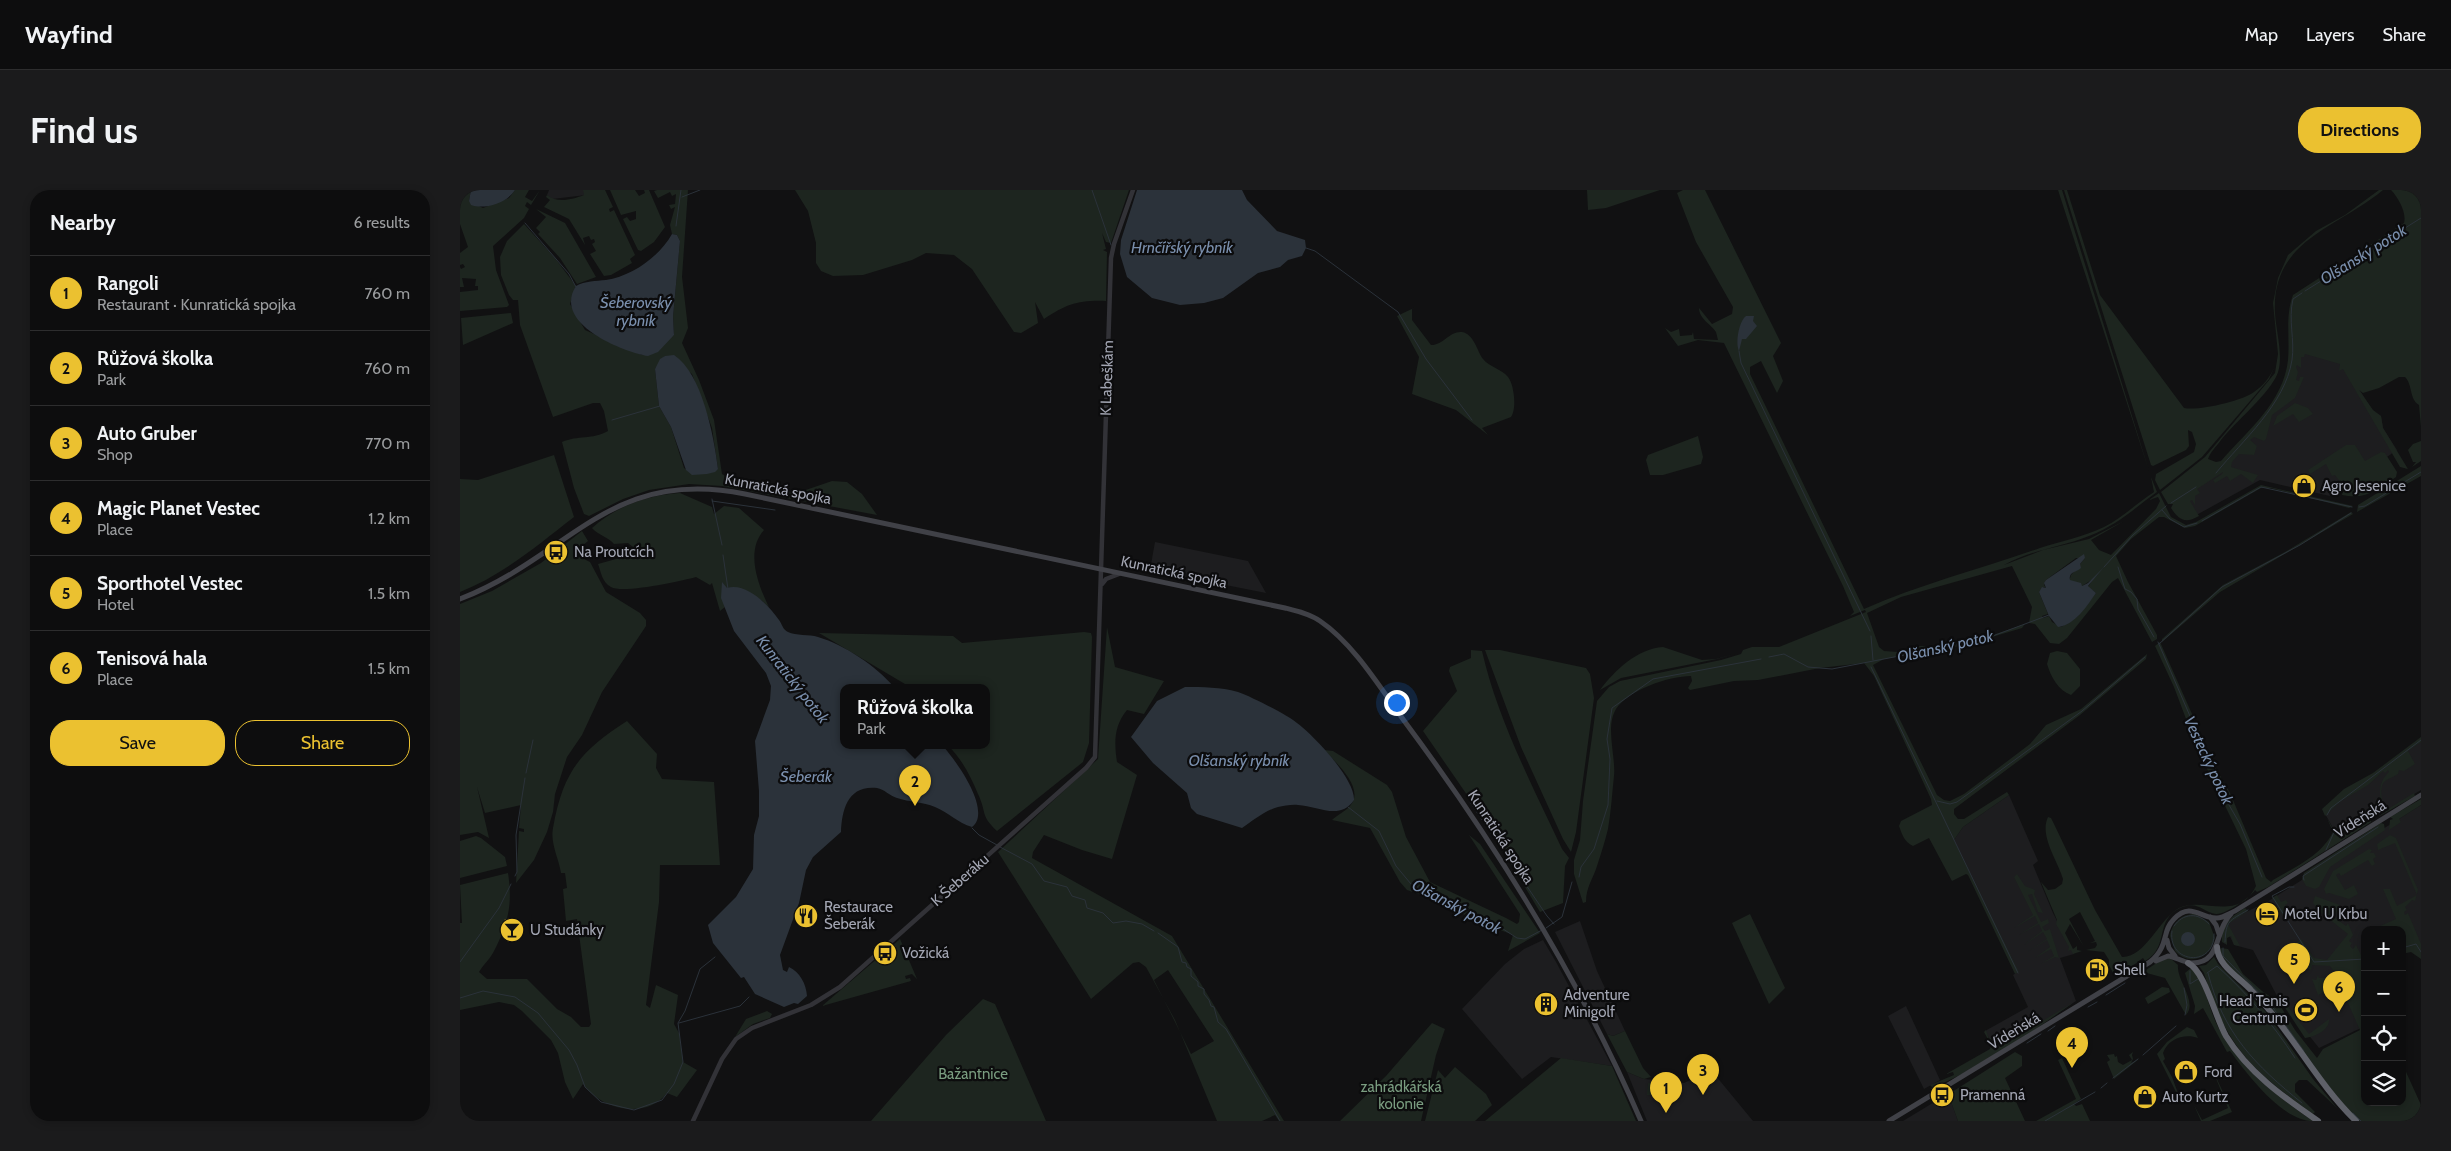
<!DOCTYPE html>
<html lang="en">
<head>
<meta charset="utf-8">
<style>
  :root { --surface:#0d0d0e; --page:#1b1b1c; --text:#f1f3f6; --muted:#9a9c9e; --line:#2d2d2e; --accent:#ebc130 }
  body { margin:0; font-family:Cabin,sans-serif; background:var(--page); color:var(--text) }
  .controls { position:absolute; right:15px; bottom:15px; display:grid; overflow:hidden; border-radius:10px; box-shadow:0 2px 8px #0003 }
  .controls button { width:45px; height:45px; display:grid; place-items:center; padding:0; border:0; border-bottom:1px solid var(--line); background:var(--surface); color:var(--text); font:25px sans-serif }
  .you { position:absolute; left:936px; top:512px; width:18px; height:18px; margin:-12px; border:4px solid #fff; border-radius:50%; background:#1a73e8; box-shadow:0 0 0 8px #1a73e833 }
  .badge { display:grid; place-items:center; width:32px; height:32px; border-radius:50%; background:var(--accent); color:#111; font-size:16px; font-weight:700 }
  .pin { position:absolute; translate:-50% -41px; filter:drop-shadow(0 1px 2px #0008) }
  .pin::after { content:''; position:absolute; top:26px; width:18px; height:15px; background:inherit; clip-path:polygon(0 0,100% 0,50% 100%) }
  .popup { position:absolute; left:380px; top:494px; width:150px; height:65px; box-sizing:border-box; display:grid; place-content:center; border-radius:10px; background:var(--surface); filter:drop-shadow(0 1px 4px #0005); font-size:16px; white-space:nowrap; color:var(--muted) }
  .popup b { font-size:19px; color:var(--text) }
  .popup::after { content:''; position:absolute; left:50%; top:100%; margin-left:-10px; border:10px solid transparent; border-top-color:var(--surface) }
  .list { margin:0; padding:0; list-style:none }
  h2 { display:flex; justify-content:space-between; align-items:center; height:65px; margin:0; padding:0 20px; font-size:21px }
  h2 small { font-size:16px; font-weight:400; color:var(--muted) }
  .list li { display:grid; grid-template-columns:32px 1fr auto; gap:15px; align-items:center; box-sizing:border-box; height:75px; padding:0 20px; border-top:1px solid var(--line) }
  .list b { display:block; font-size:19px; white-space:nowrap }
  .list p { margin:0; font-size:16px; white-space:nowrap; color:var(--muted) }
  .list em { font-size:16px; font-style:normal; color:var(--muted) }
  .actions { display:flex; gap:10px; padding:15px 20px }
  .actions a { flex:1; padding:11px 0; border:1px solid var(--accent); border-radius:20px; text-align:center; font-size:18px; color:var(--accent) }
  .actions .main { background:var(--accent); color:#111 }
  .icon { flex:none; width:28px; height:28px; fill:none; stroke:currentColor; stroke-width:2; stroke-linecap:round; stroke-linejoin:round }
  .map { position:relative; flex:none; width:1961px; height:931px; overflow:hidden; border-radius:20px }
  header { display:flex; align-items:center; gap:30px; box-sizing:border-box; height:70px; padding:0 25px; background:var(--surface); border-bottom:1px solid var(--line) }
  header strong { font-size:24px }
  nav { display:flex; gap:28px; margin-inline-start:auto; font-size:18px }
  .intro { display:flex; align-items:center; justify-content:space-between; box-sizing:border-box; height:120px; padding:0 30px }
  h1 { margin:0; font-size:35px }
  .button { padding:12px 22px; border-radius:20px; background:var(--accent); color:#111; font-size:18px; font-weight:700 }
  main { display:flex; gap:30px; padding:0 30px }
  aside { flex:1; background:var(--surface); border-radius:20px; box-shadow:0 2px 8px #0003 }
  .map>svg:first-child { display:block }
  .built { fill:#1d1d1f }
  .green { fill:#1d251f; fill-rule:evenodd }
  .water { fill:#2b323a }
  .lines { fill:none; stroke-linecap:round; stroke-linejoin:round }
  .stream { stroke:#2b323a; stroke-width:1 }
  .tertiary { stroke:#323237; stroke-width:4.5 }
  .secondary { stroke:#404147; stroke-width:5 }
  .motorway { stroke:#5e6068; stroke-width:6 }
  .labels { text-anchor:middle; stroke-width:4.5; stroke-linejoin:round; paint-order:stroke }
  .street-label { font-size:15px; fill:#a3a6b3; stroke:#0c0c0d }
  .poi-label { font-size:15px; fill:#a3a6b3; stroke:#0c0c0d; text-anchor:start }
  .park-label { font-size:15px; fill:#7a9d80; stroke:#0c0c0d }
  .water-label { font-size:16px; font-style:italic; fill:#7a8fad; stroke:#0c0c0d }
</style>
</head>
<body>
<header>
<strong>Wayfind</strong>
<nav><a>Map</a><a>Layers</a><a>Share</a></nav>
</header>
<div class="intro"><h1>Find us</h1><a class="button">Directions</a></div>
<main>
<aside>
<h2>Nearby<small>6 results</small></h2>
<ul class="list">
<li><span class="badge">1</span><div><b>Rangoli</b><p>Restaurant · Kunratická spojka</p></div><em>760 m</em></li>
<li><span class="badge">2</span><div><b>Růžová školka</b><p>Park</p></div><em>760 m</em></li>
<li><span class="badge">3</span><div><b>Auto Gruber</b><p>Shop</p></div><em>770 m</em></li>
<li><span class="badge">4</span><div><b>Magic Planet Vestec</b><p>Place</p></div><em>1.2 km</em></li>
<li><span class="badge">5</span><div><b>Sporthotel Vestec</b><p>Hotel</p></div><em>1.5 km</em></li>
<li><span class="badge">6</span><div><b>Tenisová hala</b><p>Place</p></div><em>1.5 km</em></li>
</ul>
<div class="actions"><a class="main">Save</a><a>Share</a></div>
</aside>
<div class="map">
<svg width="1961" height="931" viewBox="0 0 1961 931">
  <rect width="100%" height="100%" fill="#111112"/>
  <path class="built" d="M 89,0 L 124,0 L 126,5 L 92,9 L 87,5 Z
    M 1842,161 L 1880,169 L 1913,221 L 1921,226 L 1923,238 L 1937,260 L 1870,306 L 1800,290 L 1731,328 L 1712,318 L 1761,279 L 1816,213 Z
    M 695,352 L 788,371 L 806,403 L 690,380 Z
    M 1961,549 L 1961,600 L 1879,649 L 1863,620 Z
    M 1549,605 L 1578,671 L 1573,675 L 1593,723 L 1614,764 L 1600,768 L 1616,811 L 1588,830 L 1536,861 L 1525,841 L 1568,817 L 1553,785 L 1558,782 L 1494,650 L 1503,637 Z
    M 1961,615 L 1961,755 L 1942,740 L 1905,740 L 1905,836 L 1859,858 L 1816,804 L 1793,760 L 1774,755 L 1766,738 L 1769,732 L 1778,726 L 1807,712 Z
    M 1120,731 L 1137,781 L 1165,841 L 1153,846 L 1147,844 L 1095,742 Z
    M 1083,750 L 1096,772 L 1152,876 L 1091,867 L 1062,889 L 1002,819 L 1045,774 L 1064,759 Z
    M 1446,816 L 1480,890 L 1464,899 L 1428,826 Z
    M 1251,880 L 1293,931 L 1187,931 L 1167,882 L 1184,889 L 1224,893 Z
    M 1486,905 L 1490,909 L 1498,931 L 1443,931 Z"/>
  <path class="green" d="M 0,0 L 11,0 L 9,11 L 23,18 L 49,8 L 55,0 L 69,0 L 65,7 L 72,11 L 80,0 L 71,15 L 67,12 L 65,16 L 69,19 L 64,28 L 33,56 L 36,80 L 49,115 L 47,117 L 0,121 L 0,102 L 18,100 L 18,96 L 15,96 L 16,89 L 2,88 L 4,97 L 0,97 L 0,77 L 1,79 L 5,77 L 3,74 L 0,75 L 0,63 L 8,57 L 0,34 Z
    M 123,0 L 145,0 L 153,17 L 149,19 L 150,22 L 154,20 L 175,65 L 170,69 L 172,73 L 151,85 L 144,86 L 130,64 L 136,61 L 132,54 L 135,52 L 134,49 L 131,50 L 129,46 L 123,48 L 125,55 L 109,29 L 84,17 L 90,10 L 86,7 L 87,5 C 98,14 113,9 124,5 Z
    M 150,0 L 175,0 L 179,6 L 185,3 L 184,0 L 189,0 L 205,37 L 194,52 L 181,61 L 178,60 L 163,29 L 167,27 L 170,31 L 176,29 L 176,21 L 161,25 Z
    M 197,0 L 228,0 L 222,87 L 228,138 L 222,153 L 239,190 L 254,230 L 262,284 L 270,289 L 337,303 L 372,291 L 387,292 L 402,304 L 417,325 L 262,296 L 229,294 L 189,300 L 163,309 L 129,326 L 124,324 L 114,298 L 102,252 C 118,245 132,250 148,241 L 144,221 L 140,213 L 133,213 L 93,227 L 60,135 L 58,110 L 53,110 L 49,105 L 41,85 L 40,67 L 47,51 L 64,34 L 95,68 L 116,96 L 110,114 L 125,140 L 182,165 L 214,145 L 213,127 L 220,51 L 217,45 L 212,44 L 210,35 L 215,17 L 211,19 L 209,15 L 215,14 L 216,4 L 212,6 L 210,2 L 198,8 L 194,1 ZM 205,166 L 232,184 L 252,238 L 258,279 L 230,282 L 224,278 L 211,237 L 199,216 L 195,179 Z
    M 335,0 L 669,0 L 651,53 L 646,52 L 642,43 L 646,59 L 643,60 L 647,62 L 646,111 C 618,110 607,114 584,129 L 575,112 L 578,133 L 561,143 L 554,142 L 512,79 L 494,65 L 466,63 L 452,70 L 403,85 L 373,86 L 361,81 L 356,73 L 356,53 L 348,21 Z
    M 1127,0 L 1200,0 L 1146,18 L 1128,20 Z
    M 1223,0 L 1245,0 L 1321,153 L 1313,166 L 1323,191 L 1317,203 L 1301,171 L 1290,177 L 1290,184 L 1404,419 C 1461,394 1521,379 1580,358 C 1601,351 1623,347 1644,337 C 1662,328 1677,313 1694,302 L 1691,287 L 1697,302 C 1672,320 1659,334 1629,346 C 1602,357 1570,360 1544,375 L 1583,360 L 1629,349 L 1664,331 L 1631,350 L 1639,360 L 1651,365 L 1696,319 L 1700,311 L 1698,307 L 1689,310 L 1699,303 L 1711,327 L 1726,335 L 1736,332 L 1801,295 L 1893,316 L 1889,318 L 1811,298 L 1801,298 L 1735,336 L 1725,338 L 1704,327 L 1699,327 L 1671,349 L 1656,366 L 1668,392 L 1697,445 L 1697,449 L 1692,452 L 1658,388 L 1652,392 L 1607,448 L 1599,454 L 1590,453 L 1575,434 L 1569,433 L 1572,417 L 1552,376 L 1441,407 L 1407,423 L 1419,457 L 1424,461 L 1438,462 L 1454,456 L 1482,456 L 1524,448 L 1565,434 L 1562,438 L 1502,456 L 1424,469 L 1413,475 L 1477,605 L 1484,610 L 1490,611 L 1504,604 L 1570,554 L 1586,535 L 1621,519 L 1687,464 L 1686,469 L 1620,525 L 1494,619 L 1494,624 L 1498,629 L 1504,629 L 1547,602 L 1549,605 L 1503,637 L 1494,650 L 1559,782 L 1555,784 L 1508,685 L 1506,684 L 1492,691 L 1469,648 L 1453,656 C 1444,652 1442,644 1439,636 L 1441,631 L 1472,615 L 1471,609 L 1414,486 L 1404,473 L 1360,478 L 1298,490 L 1274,491 L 1230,500 L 1228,498 L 1232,491 L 1231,486 C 1209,486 1168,500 1156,519 C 1145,537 1156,566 1154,586 C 1152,604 1151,622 1148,639 C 1145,651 1141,664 1137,676 C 1133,689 1126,697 1126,712 L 1123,713 L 1114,684 L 1114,670 L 1120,650 L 1123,611 L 1137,511 L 1149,497 L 1160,491 L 1261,470 L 1281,464 L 1283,460 L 1292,457 L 1319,457 L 1406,422 L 1405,420 L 1390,426 L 1394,422 L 1383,396 L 1264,153 L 1238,150 L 1218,156 L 1205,138 L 1211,142 L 1219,139 L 1220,146 L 1232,145 L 1233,142 L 1234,149 L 1258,150 L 1256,142 C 1251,134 1239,129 1239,118 L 1252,134 L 1272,124 L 1273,117 L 1236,52 L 1217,3 ZM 1616,368 L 1625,368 L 1611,385 L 1609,391 L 1622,396 L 1633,389 L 1628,397 L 1636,403 L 1618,426 L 1601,437 L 1592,432 L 1589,426 L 1583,428 L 1582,426 L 1588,424 L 1579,402 L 1583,397 L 1586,398 L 1584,395 L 1586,390 Z
    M 1598,0 L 1602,0 L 1689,281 Z
    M 1604,0 L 1607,0 L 1640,105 L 1724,218 C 1739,221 1782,211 1794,202 C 1803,196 1810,187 1814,178 L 1809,189 L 1742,267 L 1700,300 L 1695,290 L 1696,284 L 1734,262 L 1736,254 L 1732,242 L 1728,240 L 1729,256 L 1726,260 L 1693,276 L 1691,275 Z
    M 1919,0 L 1923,0 C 1876,39 1811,50 1815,123 C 1816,142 1825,170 1816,187 C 1804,209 1777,230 1761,250 C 1757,256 1750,262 1748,269 L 1756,272 L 1761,271 C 1788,240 1823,213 1828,170 C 1830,148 1825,126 1833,105 L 1944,33 C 1947,23 1938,7 1931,0 L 1961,0 L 1961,237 L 1959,215 C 1949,209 1953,195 1945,187 L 1939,187 L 1919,198 L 1903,203 L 1899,200 L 1913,220 L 1921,226 L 1923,238 L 1948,279 L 1940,277 L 1883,179 L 1879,181 L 1880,174 L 1845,164 L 1844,167 L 1841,167 L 1841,178 L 1837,175 L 1836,177 L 1838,182 L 1836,190 L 1839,191 L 1840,187 L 1844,187 L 1835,208 L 1812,225 L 1806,249 L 1804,251 L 1794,247 L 1790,250 L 1797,256 L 1794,265 L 1779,264 L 1772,272 L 1771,277 L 1798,285 L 1793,293 L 1781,284 L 1770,291 L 1767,286 L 1755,293 L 1753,290 L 1762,284 L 1763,282 L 1737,299 L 1740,303 L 1735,306 L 1735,315 L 1732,310 L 1730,311 L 1739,326 C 1725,334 1719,330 1711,318 L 1713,314 L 1708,314 L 1701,302 L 1745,267 L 1815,183 L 1818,164 L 1813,113 L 1818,88 L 1828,65 L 1856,41 L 1885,25 Z
    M 76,19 L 105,33 L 136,87 L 117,94 L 100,68 L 78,44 L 80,42 L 76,38 L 86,27 Z
    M 958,116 L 952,119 L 952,130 L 971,155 C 984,155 989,141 1002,142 C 1014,144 1017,161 1023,169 C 1029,177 1042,179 1048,187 C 1054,194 1057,219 1051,227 L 1022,238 L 1028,245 L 996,220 L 952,204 L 959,167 L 937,126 Z
    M 51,123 L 53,133 L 3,155 L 1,128 Z
    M 1835,213 L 1848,218 L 1853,224 L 1839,232 L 1833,224 L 1813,236 L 1817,226 Z
    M 1238,246 L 1243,267 L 1241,274 L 1203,285 L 1190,285 L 1186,270 L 1188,265 Z
    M 1961,251 L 1961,271 L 1952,277 L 1956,272 L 1953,272 L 1948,260 L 1953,254 Z
    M 1886,255 L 1895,255 L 1905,271 L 1921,262 L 1925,263 L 1937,282 L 1936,287 C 1916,300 1907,310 1882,305 L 1884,297 L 1875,285 L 1872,286 L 1866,274 L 1850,284 L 1848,280 Z
    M 94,265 L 114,327 C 78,355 43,385 0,402 L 0,289 L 18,290 Z
    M 1961,276 L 1961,286 L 1897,322 L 1898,315 Z
    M 220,303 L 252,317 L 254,324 L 264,316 L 279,318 L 304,340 C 285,361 298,395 309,417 L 301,410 L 268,398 L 263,399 L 265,417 L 260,421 L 252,393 L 250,395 L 236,387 C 221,391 163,404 151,397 C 142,392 141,382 138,374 L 174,364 L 173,357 L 168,353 L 154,354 C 148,347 138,345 132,338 C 156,316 188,305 220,303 Z
    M 1891,322 L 1893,324 L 1760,402 L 1702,452 L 1702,449 L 1763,395 L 1825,362 Z
    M 122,341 L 128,351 L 122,356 L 120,367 L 130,372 L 146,402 L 180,423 L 186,430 L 186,436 L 142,502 L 122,545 L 107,567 L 95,604 L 93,622 L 87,642 L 74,670 L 56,693 L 59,641 L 64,642 L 64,639 L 59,638 L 61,615 L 25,623 L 17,597 L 29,648 L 18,642 L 0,645 L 0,414 L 32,401 L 81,373 Z
    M 647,437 L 655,477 L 704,491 L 684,524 L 667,520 C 654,536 654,552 657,572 L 677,585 L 652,669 L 622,660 L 584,645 L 573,662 L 572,668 L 712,746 L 824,931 L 819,931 L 815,925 L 802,931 L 757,931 L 715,830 L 686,777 L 679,772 L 673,773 L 631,809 L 538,662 L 638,569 ZM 708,780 L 754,851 L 731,864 L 694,790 Z
    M 624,442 L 631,443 L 632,447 L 629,553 L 623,572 L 537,641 C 520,625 527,623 518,604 C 511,587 501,567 487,555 L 526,555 L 526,497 L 450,497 L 359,443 L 493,446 L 502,453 Z
    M 1700,452 L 1740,542 L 1746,561 L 1770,603 L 1806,688 L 1811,692 L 1813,690 C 1835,677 1861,666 1873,642 L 1867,628 L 1874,641 L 1876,640 L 1880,648 L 1911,630 L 1911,632 L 1808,697 L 1797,702 L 1795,700 C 1791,707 1765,725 1756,724 C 1742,722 1738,710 1720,718 C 1694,730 1710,757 1685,771 L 1683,768 L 1663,783 L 1654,785 L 1649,775 L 1649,770 L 1644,762 L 1626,760 L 1635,758 L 1637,755 L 1636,752 L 1630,753 L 1635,751 L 1620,722 L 1609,729 L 1624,757 L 1610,734 L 1605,743 L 1613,759 L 1617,756 L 1617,760 L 1622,761 L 1613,764 L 1611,760 L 1608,761 L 1609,757 L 1596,734 L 1597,730 L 1581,692 L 1588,700 L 1595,699 L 1602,694 L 1603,689 C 1598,671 1579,646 1588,627 L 1591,628 L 1594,634 L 1635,720 L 1662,767 C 1685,768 1700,728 1719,718 C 1742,706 1778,733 1796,696 L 1786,659 L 1737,558 L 1714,497 L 1695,456 Z
    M 1203,457 L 1242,470 L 1256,469 L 1278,463 L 1257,469 L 1161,488 L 1140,500 C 1155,480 1177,459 1203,457 Z
    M 1011,460 L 1022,461 C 1037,528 1073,597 1102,659 L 1109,668 L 1105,676 L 1103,713 L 1080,722 L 1025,631 L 963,541 L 997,501 L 989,481 L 990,477 L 1011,468 Z
    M 1025,460 L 1040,460 L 1126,478 L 1130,484 L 1134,508 L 1116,642 L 1111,662 L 1103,649 L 1061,557 Z
    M 1597,461 L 1607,463 L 1620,479 L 1620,496 L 1611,505 C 1598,500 1591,487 1587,474 L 1590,463 Z
    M 167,531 L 197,564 L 196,578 L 202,589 L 254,592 L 260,675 L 200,675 L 199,712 L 186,815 L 190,818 L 196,795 L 218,805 L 214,834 L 219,843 L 223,872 L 237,880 L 217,907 L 207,903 C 186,930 141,920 123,894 L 113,909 L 105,892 L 98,863 L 91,850 L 62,821 L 54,815 L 39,812 L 0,820 L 0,733 L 2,733 L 0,695 L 48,683 C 53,715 48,734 33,763 C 29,770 23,775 19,782 L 27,789 L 67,789 L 97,819 L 111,827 L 121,837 L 129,837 L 131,834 L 117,729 L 106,731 L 103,699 L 107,698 L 105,683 L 101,683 C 99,669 90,653 93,638 C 103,582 120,561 167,531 Z
    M 1961,547 L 1961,552 L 1948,561 L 1955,574 L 1944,581 L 1939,580 L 1938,584 C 1934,587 1927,589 1924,592 C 1919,598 1921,614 1928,619 L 1954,603 L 1955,606 L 1918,627 L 1924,622 C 1919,607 1917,593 1929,582 L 1928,580 L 1925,583 L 1923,581 L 1908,595 L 1881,611 L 1865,626 L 1862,619 L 1884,599 L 1913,583 Z
    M 864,560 L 873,561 L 927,595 L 932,602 L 946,647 L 970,692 L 1046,728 L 1057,734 L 1059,732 L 1060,724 L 1009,645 L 1020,654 L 1080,743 L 1048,761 L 1053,745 L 1015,730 L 975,710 L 947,700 L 940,692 L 910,638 L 872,630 C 877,625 886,621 890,616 C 906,598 875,572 864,560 Z
    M 1961,609 L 1961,615 L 1939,629 L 1941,632 L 1929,640 L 1930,630 L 1933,629 L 1930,627 Z
    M 1921,633 L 1924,634 L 1925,640 L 1870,677 L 1859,697 L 1855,699 L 1846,696 L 1842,689 L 1844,683 Z
    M 1930,645 L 1936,648 L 1958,700 L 1955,711 L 1952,710 L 1945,717 L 1947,720 L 1944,722 L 1945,725 L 1948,723 L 1961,754 L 1961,769 L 1951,762 L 1942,764 L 1942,740 L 1919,740 L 1918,737 L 1936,729 L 1923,699 L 1930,699 L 1937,716 L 1957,705 L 1935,653 L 1918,660 L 1917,654 Z
    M 16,646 L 21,648 L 45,667 L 47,676 L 0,688 L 0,651 Z
    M 1909,659 L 1912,660 L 1910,663 L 1914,663 L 1916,667 L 1913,669 L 1915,674 L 1912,676 L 1908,670 L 1881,686 L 1879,683 L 1876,685 L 1885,700 L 1894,695 L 1898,704 L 1889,709 L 1869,703 L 1866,704 L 1864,699 L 1873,681 Z
    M 1557,684 L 1565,696 L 1575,700 L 1574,704 L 1583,723 L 1578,722 L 1572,704 L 1568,705 L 1581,732 L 1588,729 L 1589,733 L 1582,737 L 1585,741 L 1590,739 L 1599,768 L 1595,767 L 1581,774 L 1594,766 L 1591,759 L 1575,768 L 1590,757 L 1587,750 L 1567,762 L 1587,749 L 1583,742 L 1564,755 L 1582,741 L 1579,734 L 1559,745 L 1578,733 L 1575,726 L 1554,738 L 1573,725 L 1554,687 Z
    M 1817,705 L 1821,712 L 1826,710 L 1828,713 L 1825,715 L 1831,724 L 1825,729 L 1812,708 Z
    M 1855,706 L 1880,715 L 1874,727 L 1886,736 L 1888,733 L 1893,745 L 1889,751 L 1892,753 L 1890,756 L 1893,759 L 1896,755 L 1901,765 L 1905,764 L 1903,778 L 1905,912 L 1942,912 L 1942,873 L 1961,915 L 1961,931 L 1898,931 C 1868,900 1846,864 1820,831 C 1801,806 1773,789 1760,761 L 1761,758 L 1768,759 L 1783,784 L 1802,801 L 1818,812 L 1835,840 L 1857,868 L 1863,859 L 1900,840 L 1880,795 L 1884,793 L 1883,790 L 1880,791 L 1876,780 L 1873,780 L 1870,776 L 1852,775 L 1851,780 L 1843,777 L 1847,778 L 1848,773 L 1839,769 L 1836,774 L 1839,776 L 1832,773 L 1836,774 L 1840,763 L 1833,760 L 1828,771 L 1833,757 L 1841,749 L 1854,768 L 1867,770 L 1888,744 L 1860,722 L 1853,713 Z
    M 1785,718 L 1788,721 L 1768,734 L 1780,756 L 1774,755 L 1771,746 L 1767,748 L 1767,755 L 1762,752 C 1761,734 1771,727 1785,718 Z
    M 1290,724 L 1325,798 L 1309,814 L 1272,733 Z
    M 1735,724 L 1749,732 L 1755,748 C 1750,768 1730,777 1715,761 L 1710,746 C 1712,733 1721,724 1735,724 Z
    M 440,749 L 457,789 L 452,784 L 445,786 L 446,789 L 450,788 L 451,791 L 362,816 Z
    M 1754,767 L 1758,774 L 1806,822 L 1853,889 L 1877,918 L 1847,890 L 1839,890 L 1835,894 L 1835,902 L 1855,922 L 1853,924 C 1792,880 1766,858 1744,783 L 1739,776 L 1746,775 Z
    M 1710,768 L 1718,775 C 1716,790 1738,812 1726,825 L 1705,788 L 1683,782 L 1701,770 Z
    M 1731,778 C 1746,793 1748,818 1758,837 C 1780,878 1815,905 1853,931 C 1822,931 1787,884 1770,861 L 1767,862 L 1743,818 L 1734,824 L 1735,816 L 1725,783 Z
    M 1874,783 L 1879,795 L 1858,805 L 1852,789 L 1856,790 L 1858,785 L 1859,788 L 1868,788 L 1868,784 L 1870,787 Z
    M 1702,797 L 1709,798 L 1710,802 L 1688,814 L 1685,808 Z
    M 523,809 L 535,814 L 586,931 L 411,931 L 486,845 Z
    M 1614,812 L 1576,839 L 1502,884 L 1473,898 L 1470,895 L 1494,885 L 1493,882 L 1486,884 L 1530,859 L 1531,855 L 1524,842 L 1526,840 L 1529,849 L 1533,846 L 1535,849 L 1532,852 L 1536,859 Z
    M 1824,812 L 1849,844 L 1869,829 C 1870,840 1855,847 1845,848 L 1822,813 Z
    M 307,821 L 312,824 L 310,828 L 293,834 L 275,847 L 286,829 Z
    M 972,833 L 985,839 L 976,865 L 961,931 L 880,931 L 926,886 Z
    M 1727,837 L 1734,840 L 1738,848 C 1726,843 1708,848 1703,863 L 1705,869 L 1703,871 L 1712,887 L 1722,914 L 1697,864 L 1707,852 Z
    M 1165,841 L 1183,878 L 1191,887 L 1184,889 L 1167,882 L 1147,844 L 1153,846 Z
    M 1555,862 L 1562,866 L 1562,876 L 1545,888 L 1565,931 L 1498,931 L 1490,909 L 1492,902 Z
    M 1673,862 L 1672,865 L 1673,869 L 1671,873 L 1679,869 L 1654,889 L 1647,872 L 1650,870 L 1647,865 L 1654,864 L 1655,867 L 1657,866 L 1658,872 L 1663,875 L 1672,870 L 1669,865 Z
    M 1101,868 L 1152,876 L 1176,931 L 1025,931 Z
    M 1602,868 L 1621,909 L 1614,914 L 1616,916 L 1622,914 L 1630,931 L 1576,931 L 1616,909 L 1598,870 Z
    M 1751,876 L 1772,922 L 1750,931 L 1741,931 L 1734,915 L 1742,930 L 1768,918 Z
    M 995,877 L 1026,904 L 1032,915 L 1015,931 L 965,931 L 978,880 L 985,888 Z
    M 1188,893 L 1209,894 L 1208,906 L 1187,905 Z"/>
  <path class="water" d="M 11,0 L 55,0 C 47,13 25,20 11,15 L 9,11 Z
    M 677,0 L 782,0 L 787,10 L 817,41 L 845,50 L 846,58 L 842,66 L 828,70 L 820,77 L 798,83 L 763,108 L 744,113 L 720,115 L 692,108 L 667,87 L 660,64 L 661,50 Z
    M 212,44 L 217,45 L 220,51 L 213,127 L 214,145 L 198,162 L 188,166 C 161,161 92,133 116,96 C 125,91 136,91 146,90 C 172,86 199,67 212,44 Z
    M 1286,126 L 1294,126 L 1293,131 L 1297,136 L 1286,149 L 1282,149 L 1279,161 C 1275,153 1279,131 1286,126 Z
    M 214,165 C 242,183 254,246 258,279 L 255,282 L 247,284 L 232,285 L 226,280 L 211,237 L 199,216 L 195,179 L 200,169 L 205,166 Z
    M 1624,364 L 1625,368 L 1620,374 L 1621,378 C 1617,382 1608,382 1610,390 L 1621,393 L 1622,396 L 1628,393 L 1644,377 L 1628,396 L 1636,403 C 1627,416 1615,435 1598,437 L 1589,426 L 1579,402 L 1582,397 L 1586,398 L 1584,393 L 1586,390 Z
    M 262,392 L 267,398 C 287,392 309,416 319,430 C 322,434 323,440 328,442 C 336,446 349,444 358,447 C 385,455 416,476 434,497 L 384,497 L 384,555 L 482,555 C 495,569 533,621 512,637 C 498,633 488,622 475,617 C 463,612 449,612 437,608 C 430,606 424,599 417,598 C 388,595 382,619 381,642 L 353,667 L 346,680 L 339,713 L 320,765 L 323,780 L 327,782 L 329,777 C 340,782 346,794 347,806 L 338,814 L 334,813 L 324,817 L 295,804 L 284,787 L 281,788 L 253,753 L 248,735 L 276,707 L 293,679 L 294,645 L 299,626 L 299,601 L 295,551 L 310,510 L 311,496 L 306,483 L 274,441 L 261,408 Z
    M 725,497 C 743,497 760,497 778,502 C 792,507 821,522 833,530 C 851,542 895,588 894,610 C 880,631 858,616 838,615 C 832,614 824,616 818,617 C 806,620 792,631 782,638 L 737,624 L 731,618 L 727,603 L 693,573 L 671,547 L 697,511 Z
    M1721 749a7 7 0 1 1 14 0a7 7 0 1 1-14 0Z"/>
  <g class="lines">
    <path class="stream" d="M 632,0 L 651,55
      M 222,7 L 240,0
      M 65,33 L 109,84 L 116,97
      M 216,36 L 221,0
      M 846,58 L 855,61 L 938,122 L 966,169 L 1012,230
      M 1845,101 L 1961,28
      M 1279,161 L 1281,173 L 1410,441
      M 152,230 L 200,216
      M 1756,283 C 1783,250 1825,214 1832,170 C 1835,150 1828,130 1833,109 L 1842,103
      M 252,309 L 262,355
      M 252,311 L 315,320
      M 1711,313 L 1736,297
      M 1899,317 L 1905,316 L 1961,282
      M 1702,320 L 1710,329 L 1724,337 L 1737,333
      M 1742,331 L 1801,297 L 1892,317
      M 263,365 L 268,399
      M 1644,377 L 1673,345 L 1706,316
      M 1658,377 L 1665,399 L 1671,402 L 1677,409 L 1678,419 L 1694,447
      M 1411,446 L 1413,470
      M 1698,452 L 1739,547 L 1741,556 L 1767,604 L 1769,615 L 1780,634 L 1802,687
      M 1699,454 L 1762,397 L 1840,355 L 1891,323
      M 1309,467 L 1324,464 L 1348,477 L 1372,479 L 1522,450 L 1589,425
      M 1411,477 L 1558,783
      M 66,583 L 73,550
      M 1477,611 L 1490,614 L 1497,612 L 1622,521 L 1685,467
      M 1010,612 L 1087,726 L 1094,734
      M 888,617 L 919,641 L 936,676 L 951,694 L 1037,735 L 1057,748 L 1065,749 L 1082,740
      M 1867,625 L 1871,618 L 1961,550
      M 512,638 L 519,645 L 537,655
      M 540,657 L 572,674 L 584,691 L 607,697 L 612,706 L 625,710 L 627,718 L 643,723 L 653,733 L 666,731 L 682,734 L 694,741
      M 1866,660 L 1875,640
      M 55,686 L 57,682 L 56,645 L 65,588
      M 1119,687 L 1121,677 L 1134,659 L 1148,615 L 1150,569 L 1147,549 L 1152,518 L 1193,489 L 1301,469
      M 1844,690 L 1843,686 L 1918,637
      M 1834,697 L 1829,697 L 1812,706 L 1854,772 L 1905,769
      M 1714,736 C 1723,723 1738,722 1749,734
      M 1086,738 L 1102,727 L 1112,692
      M 1712,741 C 1707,774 1755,778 1754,744
      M 698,743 L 718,757 L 722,772 L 726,773 L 727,777 L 731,779 L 731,786 L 738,792 L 738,796 L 744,799 L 744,804 L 749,810 L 751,816 L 754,817 L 758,832 L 766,839 L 820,931
      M 1765,752 C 1766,730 1769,731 1788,720
      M 1763,758 L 1763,766 L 1811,815 L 1844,861
      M 1942,758 L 1956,754 L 1961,762
      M 0,772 L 39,718 L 51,694
      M 1730,781 L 1730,794 L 1738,789
      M 1747,783 L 1757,776 C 1788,804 1812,833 1835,868
      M 1748,783 C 1763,843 1795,875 1842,913
      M 1724,798 L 1727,815 L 1725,825
      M 1646,805 L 1665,793
      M 0,808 L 23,801 L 55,807 L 78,823 L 109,860 L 117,875 L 125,897 L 141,912 L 174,920 L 202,910 L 214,894 L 223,872 L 218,833 L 225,821 L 240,779 L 255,767
      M 1628,817 L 1637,812
      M 219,833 L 280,816 L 289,807
      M 1588,841 L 1595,836
      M 1567,853 L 1581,844
      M 1683,865 L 1716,836
      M 1653,888 L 1678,869
      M 1641,898 L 1647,893
      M 1893,923 L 1901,931
      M 1585,931 L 1635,902"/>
    <path class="tertiary" d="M 642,394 L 646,389 L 659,384
      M 233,931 L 262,869 L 276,849 L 292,838 L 351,815 L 380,797 L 626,578 L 635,567 L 651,68 L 654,54 L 673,0"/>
    <path class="secondary" d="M 0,409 C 111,366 148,277 285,304 L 825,418 C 837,421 850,424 860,431 C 894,454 921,499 945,532 C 1038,657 1119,788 1181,931
      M 1750,727 L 1756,735 L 1759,744
      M 1707,750 L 1709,758 L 1715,766
      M 1696,771 L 1708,766 C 1716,767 1722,772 1731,773 C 1762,774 1754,740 1771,724
      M 1429,931 L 1690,772 C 1710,755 1701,742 1714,729 C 1731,711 1741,729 1757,728 C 1763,728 1770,723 1775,721 L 1961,605"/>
    <path class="motorway" d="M 1757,757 C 1758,776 1779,787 1791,800 C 1831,840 1855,891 1896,931
      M 1728,773 C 1745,781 1755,827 1766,846 C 1788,882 1823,907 1858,931"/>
  </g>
  <defs>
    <g id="shop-disc" transform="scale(1.25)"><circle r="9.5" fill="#ebc130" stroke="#0c0c0d"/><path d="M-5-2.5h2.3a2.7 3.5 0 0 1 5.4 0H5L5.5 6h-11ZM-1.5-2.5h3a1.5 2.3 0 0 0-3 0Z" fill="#111"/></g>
    <g id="bus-disc" transform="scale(1.25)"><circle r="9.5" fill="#ebc130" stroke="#0c0c0d"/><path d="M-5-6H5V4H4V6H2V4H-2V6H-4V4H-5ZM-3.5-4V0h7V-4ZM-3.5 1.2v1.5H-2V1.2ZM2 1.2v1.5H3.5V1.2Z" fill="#111"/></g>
    <g id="hotel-disc" transform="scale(1.25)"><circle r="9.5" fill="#ebc130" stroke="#0c0c0d"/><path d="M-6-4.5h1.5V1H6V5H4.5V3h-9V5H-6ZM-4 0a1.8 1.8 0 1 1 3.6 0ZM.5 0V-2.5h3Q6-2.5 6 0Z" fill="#111"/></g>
    <g id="restaurant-disc" transform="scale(1.25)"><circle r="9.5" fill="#ebc130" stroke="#0c0c0d"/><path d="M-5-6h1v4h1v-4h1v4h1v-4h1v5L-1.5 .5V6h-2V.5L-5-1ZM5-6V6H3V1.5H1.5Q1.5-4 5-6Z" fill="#111"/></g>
    <g id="bar-disc" transform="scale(1.25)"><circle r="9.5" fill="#ebc130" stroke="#0c0c0d"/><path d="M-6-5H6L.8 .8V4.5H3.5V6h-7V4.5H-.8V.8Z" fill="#111"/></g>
    <g id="fuel-disc" transform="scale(1.25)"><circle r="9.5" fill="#ebc130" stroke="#0c0c0d"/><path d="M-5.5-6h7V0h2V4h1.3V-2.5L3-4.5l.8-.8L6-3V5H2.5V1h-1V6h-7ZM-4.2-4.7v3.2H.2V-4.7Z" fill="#111"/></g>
    <g id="building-disc" transform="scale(1.25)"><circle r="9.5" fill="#ebc130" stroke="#0c0c0d"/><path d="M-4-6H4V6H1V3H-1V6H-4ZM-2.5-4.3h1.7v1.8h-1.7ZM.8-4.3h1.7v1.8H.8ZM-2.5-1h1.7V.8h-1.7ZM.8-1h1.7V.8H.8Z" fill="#111"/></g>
    <g id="stadium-disc" transform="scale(1.25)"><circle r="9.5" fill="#ebc130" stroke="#0c0c0d"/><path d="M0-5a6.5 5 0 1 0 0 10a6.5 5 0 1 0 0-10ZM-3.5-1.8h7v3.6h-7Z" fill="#111"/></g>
  </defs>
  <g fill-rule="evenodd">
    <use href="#shop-disc" x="1844" y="296"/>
    <use href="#bus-disc" x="96" y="362"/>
    <use href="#hotel-disc" x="1807" y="724"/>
    <use href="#restaurant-disc" x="346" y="726"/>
    <use href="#bar-disc" x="52" y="740"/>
    <use href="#bus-disc" x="425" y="763"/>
    <use href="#fuel-disc" x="1637" y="780"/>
    <use href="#building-disc" x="1086" y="814"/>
    <use href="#stadium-disc" x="1846" y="820"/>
    <use href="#shop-disc" x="1726" y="882"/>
    <use href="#bus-disc" x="1482" y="905"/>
    <use href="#shop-disc" x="1685" y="907"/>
  </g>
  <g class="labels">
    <g class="street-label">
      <text transform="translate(647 188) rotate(-88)" y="5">K Labeškám</text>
      <text transform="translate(318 299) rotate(11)" y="5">Kunratická spojka</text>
      <text transform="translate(714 382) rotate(12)" y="5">Kunratická spojka</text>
      <text transform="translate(1900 629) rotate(-32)" y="5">Vídeňská</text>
      <text transform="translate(1041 647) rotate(57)" y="5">Kunratická spojka</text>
      <text transform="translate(500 690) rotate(-41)" y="5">K Šeberáku</text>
      <text transform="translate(1554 841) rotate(-31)" y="5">Vídeňská</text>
    </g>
    <g class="poi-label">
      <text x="1862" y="301">Agro Jesenice</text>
      <text x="114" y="367">Na Proutcích</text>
      <text x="364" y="722">Restaurace<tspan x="364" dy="17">Šeberák</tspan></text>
      <text x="1824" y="729">Motel U Krbu</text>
      <text x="70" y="745">U Studánky</text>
      <text x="442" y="768">Vožická</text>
      <text x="1654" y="785">Shell</text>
      <text x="1104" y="810">Adventure<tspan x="1104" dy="17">Minigolf</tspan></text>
      <text x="1828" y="816" text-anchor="end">Head Tenis<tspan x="1828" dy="17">Centrum</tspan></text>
      <text x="1744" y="887">Ford</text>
      <text x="1500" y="910">Pramenná</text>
      <text x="1702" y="912">Auto Kurtz</text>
    </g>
    <g class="park-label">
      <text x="513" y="889">Bažantnice</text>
      <text x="941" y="902">zahrádkářská<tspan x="941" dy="17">kolonie</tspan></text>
    </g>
    <g class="water-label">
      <text x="722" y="63">Hrnčířský rybník</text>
      <text transform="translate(1903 64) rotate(-32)" y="6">Olšanský potok</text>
      <text x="176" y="118">Šeberovský<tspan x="176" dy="18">rybník</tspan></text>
      <text transform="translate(1485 456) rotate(-13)" y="6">Olšanský potok</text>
      <text transform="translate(333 489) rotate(52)" y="6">Kunratický potok</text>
      <text x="779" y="576">Olšanský rybník</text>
      <text transform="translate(1749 570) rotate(65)" y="6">Vestecký potok</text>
      <text x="346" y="592">Šeberák</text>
      <text transform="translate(997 716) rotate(28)" y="6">Olšanský potok</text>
    </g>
  </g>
</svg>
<div class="controls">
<button>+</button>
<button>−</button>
<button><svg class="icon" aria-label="locate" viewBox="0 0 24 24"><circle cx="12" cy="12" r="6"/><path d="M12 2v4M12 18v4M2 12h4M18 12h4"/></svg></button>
<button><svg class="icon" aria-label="layers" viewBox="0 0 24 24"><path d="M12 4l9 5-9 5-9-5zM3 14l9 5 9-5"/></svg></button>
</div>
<div class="you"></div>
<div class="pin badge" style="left:1206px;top:923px">1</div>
<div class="pin badge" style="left:455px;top:616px">2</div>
<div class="popup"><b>Růžová školka</b>Park</div>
<div class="pin badge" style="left:1243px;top:905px">3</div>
<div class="pin badge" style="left:1612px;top:878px">4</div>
<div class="pin badge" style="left:1834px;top:794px">5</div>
<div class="pin badge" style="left:1879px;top:822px">6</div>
</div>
</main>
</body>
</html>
